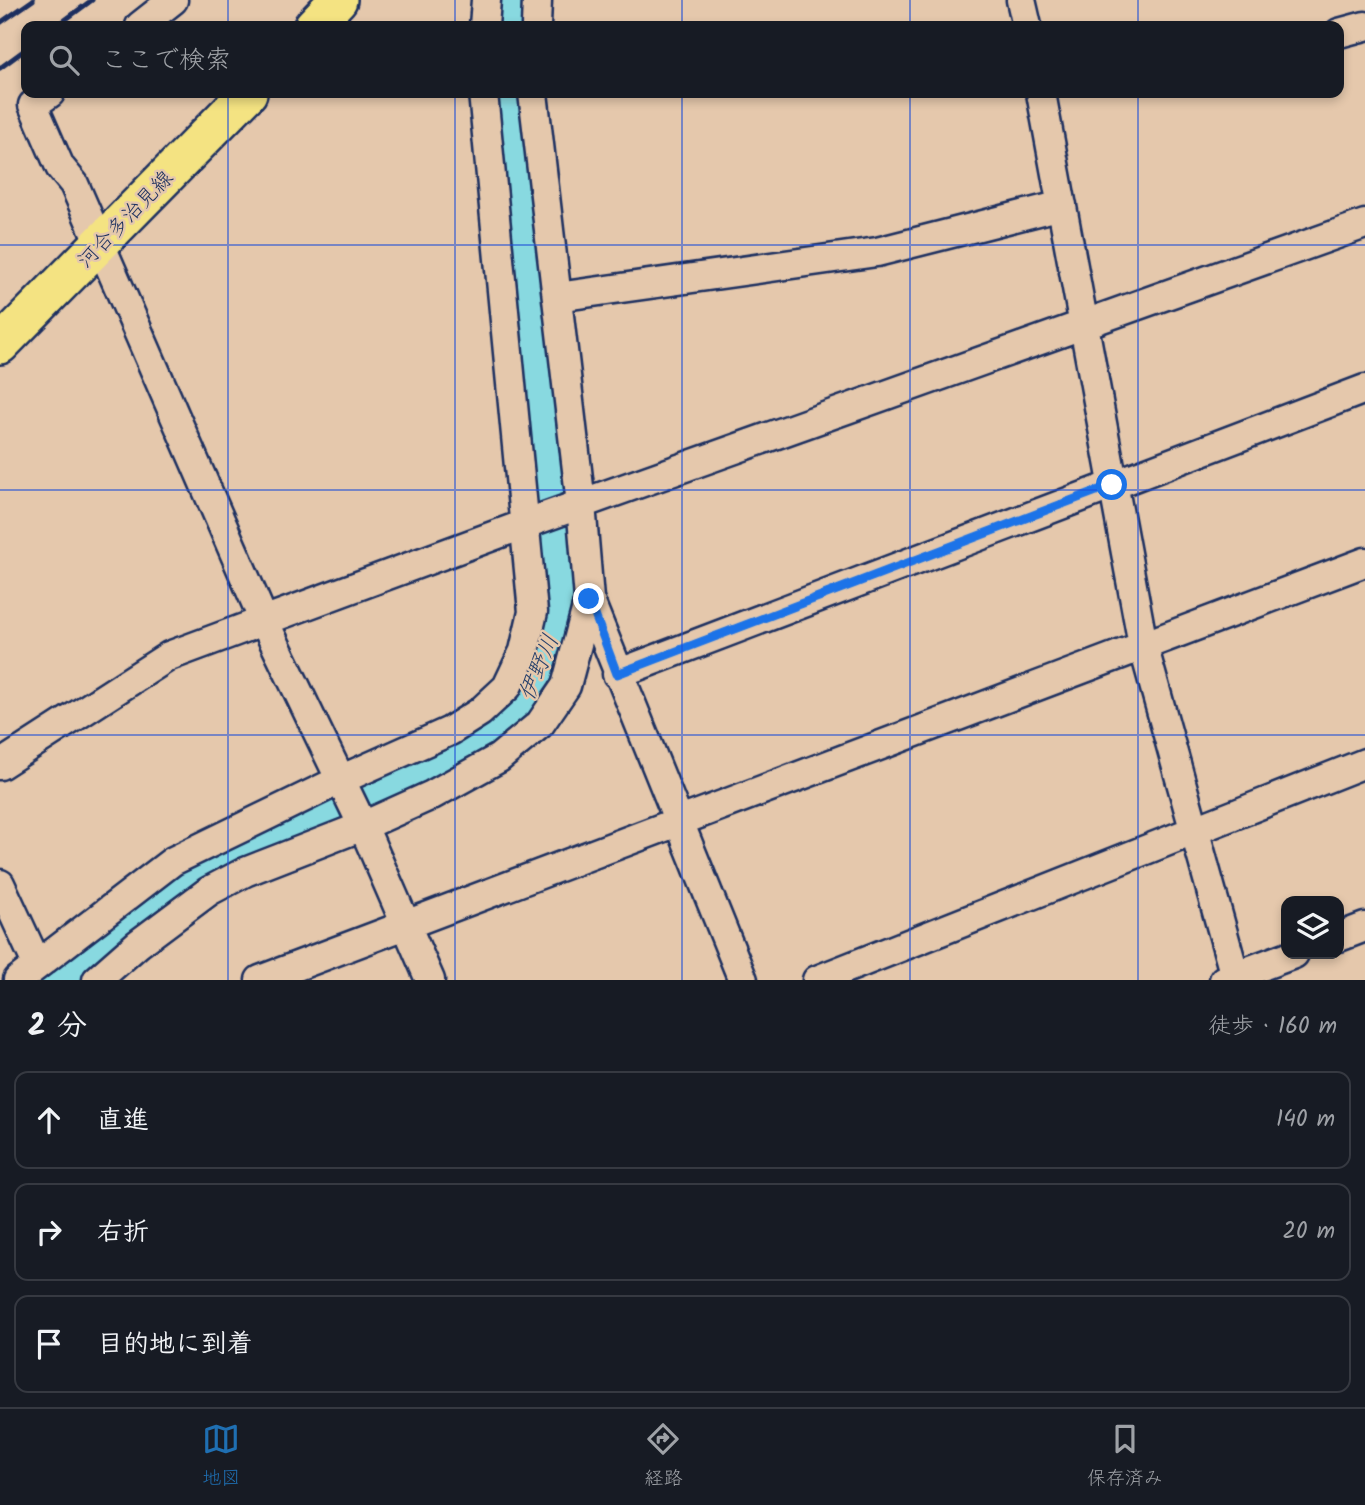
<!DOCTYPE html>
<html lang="ja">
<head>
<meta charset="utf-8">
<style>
  :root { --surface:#171b24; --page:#242831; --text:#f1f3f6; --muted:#9ea1a6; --line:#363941; --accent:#1f6fb2 }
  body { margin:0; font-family:Kalam,"Klee One",sans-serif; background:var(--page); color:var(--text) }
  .controls { position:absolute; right:21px; bottom:21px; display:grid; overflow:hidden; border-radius:14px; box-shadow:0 4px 10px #0003 }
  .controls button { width:63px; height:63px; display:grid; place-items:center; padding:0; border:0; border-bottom:2px solid var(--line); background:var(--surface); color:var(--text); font:35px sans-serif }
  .stop { position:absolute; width:21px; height:21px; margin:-16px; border:5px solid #1a73e8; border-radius:50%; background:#fff }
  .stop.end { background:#1a73e8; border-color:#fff; box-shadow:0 2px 7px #0008 }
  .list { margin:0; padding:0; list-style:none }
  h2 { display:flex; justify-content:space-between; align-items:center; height:91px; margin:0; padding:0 28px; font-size:30px }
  h2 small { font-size:23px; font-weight:400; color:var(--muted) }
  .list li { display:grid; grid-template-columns:46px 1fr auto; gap:21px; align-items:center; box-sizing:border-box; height:98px; margin:0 14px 14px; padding:0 14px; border:2px solid var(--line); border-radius:14px }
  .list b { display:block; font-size:26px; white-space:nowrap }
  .list em { font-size:23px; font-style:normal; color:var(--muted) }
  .icon { flex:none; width:38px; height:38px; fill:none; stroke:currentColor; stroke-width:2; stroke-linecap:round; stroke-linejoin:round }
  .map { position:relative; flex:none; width:1365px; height:980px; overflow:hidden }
  .search { position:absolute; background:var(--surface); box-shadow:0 4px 10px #0003; left:21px; right:21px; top:21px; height:77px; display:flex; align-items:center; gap:18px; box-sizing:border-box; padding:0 24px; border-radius:14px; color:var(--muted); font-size:26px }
  .sheet { height:427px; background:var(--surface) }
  nav { display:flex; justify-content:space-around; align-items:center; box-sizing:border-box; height:98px; border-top:2px solid var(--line); background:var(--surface); font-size:19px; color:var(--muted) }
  nav a { display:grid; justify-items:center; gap:4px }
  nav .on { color:var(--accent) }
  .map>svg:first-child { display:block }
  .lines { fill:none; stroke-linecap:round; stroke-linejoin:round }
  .river { stroke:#88d9e0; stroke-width:46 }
  .minor-casing { stroke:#1b2f5e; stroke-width:33 }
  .major-casing { stroke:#1b2f5e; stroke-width:42 }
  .minor { stroke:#e5c8ac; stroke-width:28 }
  .major { stroke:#f4e382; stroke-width:37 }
  .rail { stroke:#1b2f5e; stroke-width:5 }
  .route { stroke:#1a73e8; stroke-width:9 }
  .grid { fill:none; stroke:#1d4ed8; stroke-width:2; stroke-opacity:0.55 }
  .labels { text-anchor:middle; stroke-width:5; stroke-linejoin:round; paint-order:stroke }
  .street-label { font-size:21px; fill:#1b2f5e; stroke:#e5c8ac }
  .water-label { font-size:23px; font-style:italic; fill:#26406b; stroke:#e5c8ac }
</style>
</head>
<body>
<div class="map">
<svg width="1365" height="980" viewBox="0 0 1365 980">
  <rect width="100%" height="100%" fill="#e5c8ac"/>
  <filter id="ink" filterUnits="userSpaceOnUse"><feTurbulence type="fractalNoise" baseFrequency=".0143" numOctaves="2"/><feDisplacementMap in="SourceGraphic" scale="14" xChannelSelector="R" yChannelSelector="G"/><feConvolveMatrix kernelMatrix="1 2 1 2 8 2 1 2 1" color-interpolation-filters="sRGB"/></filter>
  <g filter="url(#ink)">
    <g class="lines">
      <path class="river" d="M 507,26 L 508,0
        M 63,980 L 122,926 L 202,871 L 331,810 L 463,753 L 505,725 L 529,699 L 553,646 L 563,587 L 536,435 L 507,93"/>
      <g class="minor-casing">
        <path id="minor" d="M 1021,0 L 1027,26
          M 140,26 L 173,0
          M 484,26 L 486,0
          M 536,26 L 537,0
          M 1339,33 L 1365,26
          M 50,93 L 33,105 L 60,167 L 74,184 L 264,621 L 363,826 L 430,980
          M 533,93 L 581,504 L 589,599 L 743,980
          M 1041,93 L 1143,645 L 1236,980
          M 557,297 L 877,252 L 1062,205
          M 617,674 L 1365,389
          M 0,765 L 169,656 L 525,524 L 1365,224
          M 0,884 L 37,964
          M 1339,937 L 1365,927
          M 18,980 L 173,861 L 340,780 L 450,731 L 480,712 L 507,687 L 524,651 L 533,612 L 483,93
          M 97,980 L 138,944 L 209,891 L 245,872 L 363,826 L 432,795 L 499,758 L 540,724 L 566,686 L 589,599
          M 260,980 L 1365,562
          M 817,980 L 1365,763
          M 1224,980 L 1294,954"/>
      </g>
      <g class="major-casing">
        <path id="major" d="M 313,26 L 338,0
          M 0,345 L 248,93"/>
      </g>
      <use href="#minor" class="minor"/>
      <use href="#major" class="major"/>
      <path class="rail" d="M 0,23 L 33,0
        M 57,26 L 92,0
        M 0,68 L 26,49"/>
    </g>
  </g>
  <g class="lines" filter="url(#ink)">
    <path class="route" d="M 589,599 L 617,674 L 1112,485"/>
  </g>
  <path class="grid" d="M 228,0 L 228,26M 455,0 L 455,26M 682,0 L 682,26M 910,0 L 910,26M 1138,0 L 1138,26M 228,93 L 228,980M 455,93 L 455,980M 682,93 L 682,980M 910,93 L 910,980M 1138,93 L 1138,980M 0,245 L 1365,245M 0,490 L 1365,490M 0,735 L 1365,735"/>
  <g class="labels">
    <g class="street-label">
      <text transform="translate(125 219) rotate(-46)" y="7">河合多治見線</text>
    </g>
    <g class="water-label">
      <text transform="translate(538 667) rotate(-67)" y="8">伊野川</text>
    </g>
  </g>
</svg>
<div class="controls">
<button><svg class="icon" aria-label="layers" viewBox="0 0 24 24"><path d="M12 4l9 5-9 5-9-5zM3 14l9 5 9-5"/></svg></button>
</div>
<div class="stop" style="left:1112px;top:485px"></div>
<div class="stop end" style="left:589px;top:599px"></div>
<div class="search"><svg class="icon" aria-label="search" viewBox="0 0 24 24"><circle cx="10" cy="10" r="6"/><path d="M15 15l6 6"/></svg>ここで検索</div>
</div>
<section class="sheet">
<h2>2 分<small>徒歩 · 160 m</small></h2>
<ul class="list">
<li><svg class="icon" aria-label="ahead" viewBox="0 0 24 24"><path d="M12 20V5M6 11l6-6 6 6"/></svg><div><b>直進</b></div><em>140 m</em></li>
<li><svg class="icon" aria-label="right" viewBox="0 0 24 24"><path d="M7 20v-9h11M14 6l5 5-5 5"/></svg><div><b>右折</b></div><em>20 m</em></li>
<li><svg class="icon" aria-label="arrive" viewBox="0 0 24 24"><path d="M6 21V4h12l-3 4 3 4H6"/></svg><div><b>目的地に到着</b></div></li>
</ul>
</section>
<nav>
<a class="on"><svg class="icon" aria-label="map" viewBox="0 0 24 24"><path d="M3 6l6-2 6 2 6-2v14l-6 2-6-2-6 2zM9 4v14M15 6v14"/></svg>地図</a>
<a><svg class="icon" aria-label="directions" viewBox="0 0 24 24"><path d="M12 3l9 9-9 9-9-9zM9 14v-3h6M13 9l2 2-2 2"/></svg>経路</a>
<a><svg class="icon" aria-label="saved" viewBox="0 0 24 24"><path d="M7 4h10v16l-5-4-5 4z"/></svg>保存済み</a>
</nav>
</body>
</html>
